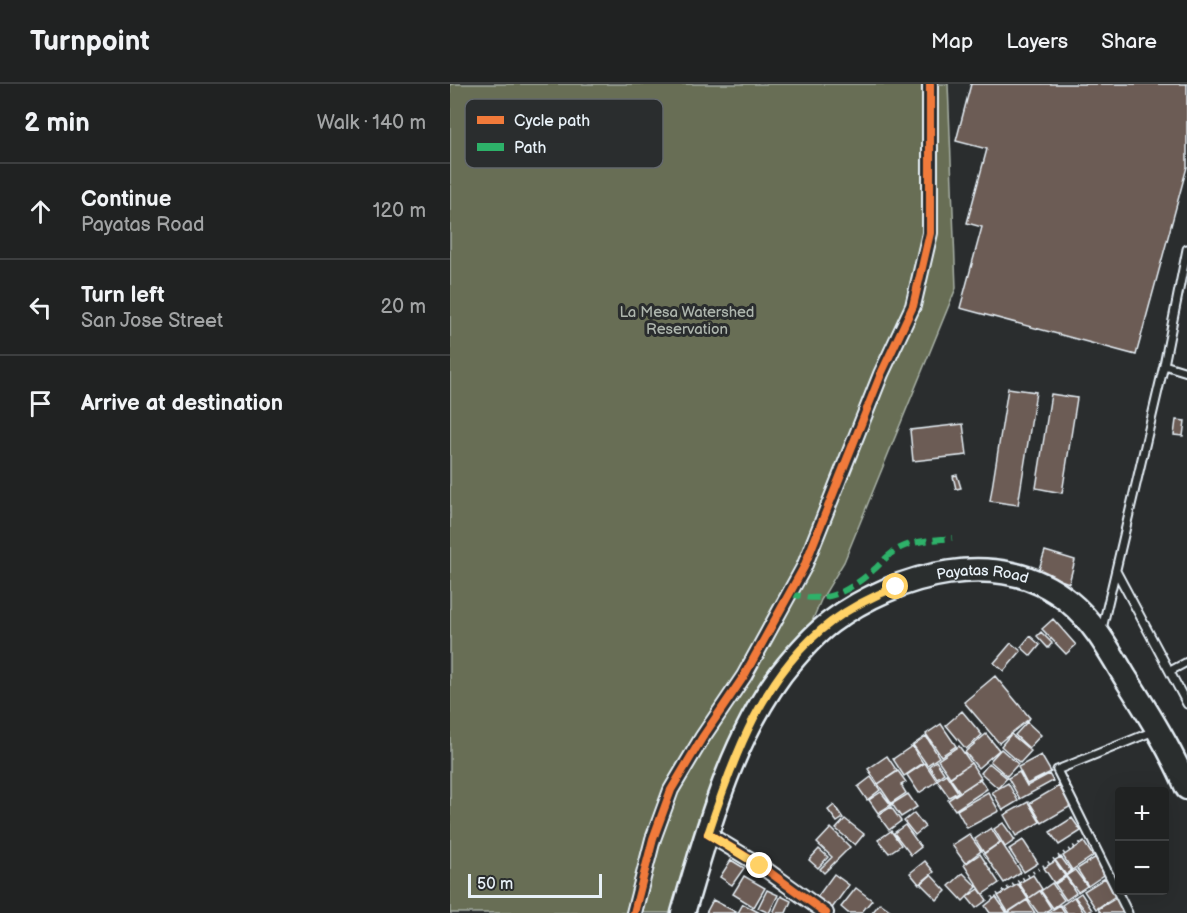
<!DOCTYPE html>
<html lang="en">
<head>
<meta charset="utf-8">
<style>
  :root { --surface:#202222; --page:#2d2f2f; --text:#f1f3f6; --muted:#a2a4a5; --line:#3d3f40 }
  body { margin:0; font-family:"Balsamiq Sans",sans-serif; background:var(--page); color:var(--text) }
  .controls { position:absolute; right:18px; bottom:18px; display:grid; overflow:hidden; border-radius:6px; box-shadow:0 6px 24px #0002 }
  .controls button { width:54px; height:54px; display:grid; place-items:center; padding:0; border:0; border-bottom:2px solid var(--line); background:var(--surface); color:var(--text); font:30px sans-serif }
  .scale { position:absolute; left:18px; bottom:15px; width:134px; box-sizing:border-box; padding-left:6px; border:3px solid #e8f1f8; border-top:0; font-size:16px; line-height:21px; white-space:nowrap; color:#e8f1f8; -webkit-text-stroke:4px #2a2d2e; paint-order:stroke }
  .stop { position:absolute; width:18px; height:18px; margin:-14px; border:4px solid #ffd166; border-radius:50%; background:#fff }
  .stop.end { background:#ffd166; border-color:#fff; box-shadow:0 2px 6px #0008 }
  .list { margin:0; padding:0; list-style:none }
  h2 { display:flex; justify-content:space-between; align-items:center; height:78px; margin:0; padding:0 24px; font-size:26px }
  h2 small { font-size:20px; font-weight:400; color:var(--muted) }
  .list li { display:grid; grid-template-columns:39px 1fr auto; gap:18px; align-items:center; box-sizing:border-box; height:96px; padding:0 24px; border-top:2px solid var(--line) }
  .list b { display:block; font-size:22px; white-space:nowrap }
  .list p { margin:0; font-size:20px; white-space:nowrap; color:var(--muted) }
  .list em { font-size:20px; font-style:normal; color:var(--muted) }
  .icon { flex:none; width:33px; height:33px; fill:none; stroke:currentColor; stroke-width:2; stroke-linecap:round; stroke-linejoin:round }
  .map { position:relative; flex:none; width:737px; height:829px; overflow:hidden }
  header { display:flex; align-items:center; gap:36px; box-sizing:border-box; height:84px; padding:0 30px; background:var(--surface); border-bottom:2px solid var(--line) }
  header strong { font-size:28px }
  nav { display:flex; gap:33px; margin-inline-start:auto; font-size:21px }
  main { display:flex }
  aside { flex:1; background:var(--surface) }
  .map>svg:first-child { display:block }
  .green { fill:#676e54; stroke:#a8b0a6; stroke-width:1.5 }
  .building { fill:#6c5c54; stroke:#e8f1f8; stroke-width:1.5 }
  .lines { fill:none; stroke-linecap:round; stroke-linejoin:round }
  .lane-casing { stroke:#e8f1f8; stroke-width:11 }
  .street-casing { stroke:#e8f1f8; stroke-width:18 }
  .primary-casing { stroke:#e8f1f8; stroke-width:27 }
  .path { stroke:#e8f1f8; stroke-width:3; stroke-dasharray:1.5 4.5; stroke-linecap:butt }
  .lane { stroke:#2a2d2e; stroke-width:7 }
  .street { stroke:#2a2d2e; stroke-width:14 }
  .primary { stroke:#2a2d2e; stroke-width:22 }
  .quiet { stroke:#2db169; stroke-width:6; stroke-dasharray:12 6; stroke-linecap:butt }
  .cycleway-casing { stroke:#2a2d2e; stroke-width:11 }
  .cycleway { stroke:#f17a3a; stroke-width:8 }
  .route { stroke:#ffd166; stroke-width:8 }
  .labels { text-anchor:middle; stroke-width:6; stroke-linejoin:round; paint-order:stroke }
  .park-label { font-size:15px; fill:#aeb6ae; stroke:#2a2d2e }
  .street-label { font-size:15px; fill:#e8f1f8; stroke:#2a2d2e }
  .key { fill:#2a2d2e; stroke:#63686b; stroke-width:1.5 }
  .key-label { font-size:16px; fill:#e8f1f8 }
</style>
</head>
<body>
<header>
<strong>Turnpoint</strong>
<nav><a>Map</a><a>Layers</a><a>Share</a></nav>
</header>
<main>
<aside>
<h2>2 min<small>Walk · 140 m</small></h2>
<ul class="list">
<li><svg class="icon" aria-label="ahead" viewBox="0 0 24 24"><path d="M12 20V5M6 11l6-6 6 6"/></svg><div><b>Continue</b><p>Payatas Road</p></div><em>120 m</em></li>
<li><svg class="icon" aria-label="left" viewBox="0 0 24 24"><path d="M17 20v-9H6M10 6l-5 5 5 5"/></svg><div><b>Turn left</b><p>San Jose Street</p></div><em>20 m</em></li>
<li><svg class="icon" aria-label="arrive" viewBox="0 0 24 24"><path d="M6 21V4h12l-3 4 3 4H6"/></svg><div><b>Arrive at destination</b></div></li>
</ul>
</aside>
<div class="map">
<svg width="737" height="829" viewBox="0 0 737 829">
  <rect width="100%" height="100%" fill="#2a2d2e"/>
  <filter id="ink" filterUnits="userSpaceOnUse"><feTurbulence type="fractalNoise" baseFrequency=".0167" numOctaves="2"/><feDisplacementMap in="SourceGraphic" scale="12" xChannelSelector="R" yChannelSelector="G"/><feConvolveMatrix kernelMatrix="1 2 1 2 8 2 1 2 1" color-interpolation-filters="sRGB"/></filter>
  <g filter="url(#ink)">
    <path class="green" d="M 0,0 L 498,0 L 506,204 L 394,478 L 371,516 L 349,568 L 302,638 L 233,829 L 0,829 Z"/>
    <path class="building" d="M 521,0 L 737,0 L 737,83 L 686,271 L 510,224 L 532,143 L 517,139 L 537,65 L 506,57 Z
      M 558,304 L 586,308 L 568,421 L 540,417 Z
      M 601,310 L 627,314 L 612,409 L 586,404 Z
      M 726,336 L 735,337 L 733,352 L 724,351 Z
      M 513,340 L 517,371 L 463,377 L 460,346 Z
      M 507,391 L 511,404 L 506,405 L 503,392 Z
      M 595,467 L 625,476 L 619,499 L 588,488 Z
      M 603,535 L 626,561 L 616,570 L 592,545 Z
      M 591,548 L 602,559 L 598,564 L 587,552 Z
      M 580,552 L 590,561 L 581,572 L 571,563 Z
      M 561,559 L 571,567 L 554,587 L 544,579 Z
      M 545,592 L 580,634 L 549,659 L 514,618 Z
      M 512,627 L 532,651 L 516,665 L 496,641 Z
      M 577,638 L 591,651 L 579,664 L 565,651 Z
      M 491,640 L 506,662 L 491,672 L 476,650 Z
      M 536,650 L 549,666 L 528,684 L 515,668 Z
      M 561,650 L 581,667 L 570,679 L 551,662 Z
      M 476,652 L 489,673 L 477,681 L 463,661 Z
      M 462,662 L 473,679 L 454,692 L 443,675 Z
      M 509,662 L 521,679 L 500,693 L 488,676 Z
      M 551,665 L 568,680 L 557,692 L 540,677 Z
      M 591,671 L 601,688 L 577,700 L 568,683 Z
      M 437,672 L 447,687 L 428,700 L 418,685 Z
      M 486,677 L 494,689 L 487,694 L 479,682 Z
      M 475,679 L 487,697 L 469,709 L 457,691 Z
      M 521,679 L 531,694 L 510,708 L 500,694 Z
      M 539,679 L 557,694 L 548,704 L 531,689 Z
      M 448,687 L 456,698 L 451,701 L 456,709 L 441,719 L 428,700 Z
      M 569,688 L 577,702 L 599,690 L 603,697 L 570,715 L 558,694 Z
      M 496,690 L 508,708 L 499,713 L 487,696 Z
      M 421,693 L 430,706 L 417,716 L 408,703 Z
      M 530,695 L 537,705 L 505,726 L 498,716 Z
      M 558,699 L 568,717 L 553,726 L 542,708 Z
      M 609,702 L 621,722 L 592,739 L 580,719 Z
      M 431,708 L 441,721 L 428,729 L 419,716 Z
      M 538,708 L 549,727 L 517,744 L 507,726 Z
      M 458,710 L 467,723 L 451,733 L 442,720 Z
      M 578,718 L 590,738 L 566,752 L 554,731 Z
      M 384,721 L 393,734 L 387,738 L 378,726 Z
      M 441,723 L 451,737 L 439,746 L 428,731 Z
      M 464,729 L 475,743 L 465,751 L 454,737 Z
      M 622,734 L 631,747 L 609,761 L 600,748 Z
      M 395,735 L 414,750 L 405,761 L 386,745 Z
      M 553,739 L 565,756 L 555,763 L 544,745 Z
      M 455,741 L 471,763 L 461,771 L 444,749 Z
      M 381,744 L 400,763 L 374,789 L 370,785 L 382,773 L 367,759 Z
      M 541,744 L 550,758 L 534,769 L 525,755 Z
      M 441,747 L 451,761 L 439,769 L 428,756 Z
      M 519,750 L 531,767 L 515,779 L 502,761 Z
      M 573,756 L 588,779 L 574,788 L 559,765 Z
      M 551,758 L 571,788 L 554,799 L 534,770 Z
      M 634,758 L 643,772 L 622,786 L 613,772 Z
      M 369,765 L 378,773 L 368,784 L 359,776 Z
      M 530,770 L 549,799 L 533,810 L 514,781 Z
      M 611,773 L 621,787 L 616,791 L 605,776 Z
      M 646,773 L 657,789 L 638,802 L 627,785 Z
      M 281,776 L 294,784 L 282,801 L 270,793 Z
      M 475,777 L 484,788 L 469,800 L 460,789 Z
      M 605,777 L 615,792 L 604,799 L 594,784 Z
      M 625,786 L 637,802 L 628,808 L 616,792 Z
      M 513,789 L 527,803 L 513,817 L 499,802 Z
      M 384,790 L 399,801 L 380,827 L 365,816 Z
      M 481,791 L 496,807 L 487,816 L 471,800 Z
      M 583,791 L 592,805 L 579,814 L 569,799 Z
      M 294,792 L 315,804 L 304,823 L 283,810 Z
      M 616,793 L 626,809 L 616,816 L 605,800 Z
      M 655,794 L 667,811 L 646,825 L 634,807 Z
      M 602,799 L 614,816 L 603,824 L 591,807 Z
      M 568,800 L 578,815 L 558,828 L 548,812 Z
      M 406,804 L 422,816 L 411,829 L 398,829 L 391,823 Z
      M 529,805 L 537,816 L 526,824 L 517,813 Z
      M 317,806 L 328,811 L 319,829 L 308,824 Z
      M 590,807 L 601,824 L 594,829 L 588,829 L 578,815 Z
      M 631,809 L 642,826 L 637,829 L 625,813 Z
      M 331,812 L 341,817 L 336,829 L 323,829 Z
      M 546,813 L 557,829 L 540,829 L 535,822 Z
      M 624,813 L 634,829 L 617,829 L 612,821 Z
      M 666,814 L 676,829 L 651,829 L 648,825 Z
      M 263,816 L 286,828 L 286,829 L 256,829 Z
      M 577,816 L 585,829 L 557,829 Z
      M 430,819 L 444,829 L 422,829 Z
      M 293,820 L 310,829 L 288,829 Z
      M 610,821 L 615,829 L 597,829 Z"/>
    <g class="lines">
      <g class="lane-casing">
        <path id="lane" d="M 714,281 L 737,288
          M 666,487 L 737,620
          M 652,545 L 714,281 L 737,165
          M 720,587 L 737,578
          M 678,829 L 607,686 L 704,647"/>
      </g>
      <g class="street-casing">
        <path id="street" d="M 258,750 L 311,782 L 376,829
          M 184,829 L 203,755 L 221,706 L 252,654 L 294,592 L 354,483 L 431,290 L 463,222 L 480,149 L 480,0"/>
      </g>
      <g class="primary-casing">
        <g id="primary">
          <path id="s1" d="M 233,829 C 257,748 280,659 331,590 C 346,571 362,552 381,538 C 445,490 551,461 618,517 C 643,537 659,566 675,593 C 698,629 721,666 737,704"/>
        </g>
      </g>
      <path class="path" d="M 542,814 L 630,759"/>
      <use href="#lane" class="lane"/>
      <use href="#street" class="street"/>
      <use href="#primary" class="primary"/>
      <path class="quiet" d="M 339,509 C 377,522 399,507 427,483 C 433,477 440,469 448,465 C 464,456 484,456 502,454"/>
      <g class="cycleway-casing">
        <path id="cycleway" d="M 258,750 L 311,782 L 376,829
          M 184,829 L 203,755 L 221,706 L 252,654 L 294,592 L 354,483 L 431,290 L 463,222 L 480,149 L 480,0"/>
      </g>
      <use href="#cycleway" class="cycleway"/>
    </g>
  </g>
  <g class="lines" filter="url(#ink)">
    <path class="route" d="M 310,782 L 258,750 C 283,674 314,588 381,538 C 401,523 423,512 446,503"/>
  </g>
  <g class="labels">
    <g class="park-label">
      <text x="237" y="233">La Mesa Watershed<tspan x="237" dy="17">Reservation</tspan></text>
    </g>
    <g class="street-label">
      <text dy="5" stroke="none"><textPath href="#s1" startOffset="495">Payatas Road</textPath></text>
    </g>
  </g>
  <rect x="15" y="15" width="198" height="69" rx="9" class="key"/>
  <rect x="27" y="32" width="27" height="8" fill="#f17a3a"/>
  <rect x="27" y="59" width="27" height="8" fill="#2db169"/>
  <g class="key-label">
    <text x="64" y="42">Cycle path</text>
    <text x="64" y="69">Path</text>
  </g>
</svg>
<div class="controls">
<button>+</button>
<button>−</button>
</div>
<div class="scale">50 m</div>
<div class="stop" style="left:446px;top:503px"></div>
<div class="stop end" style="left:310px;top:782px"></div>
</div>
</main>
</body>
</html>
